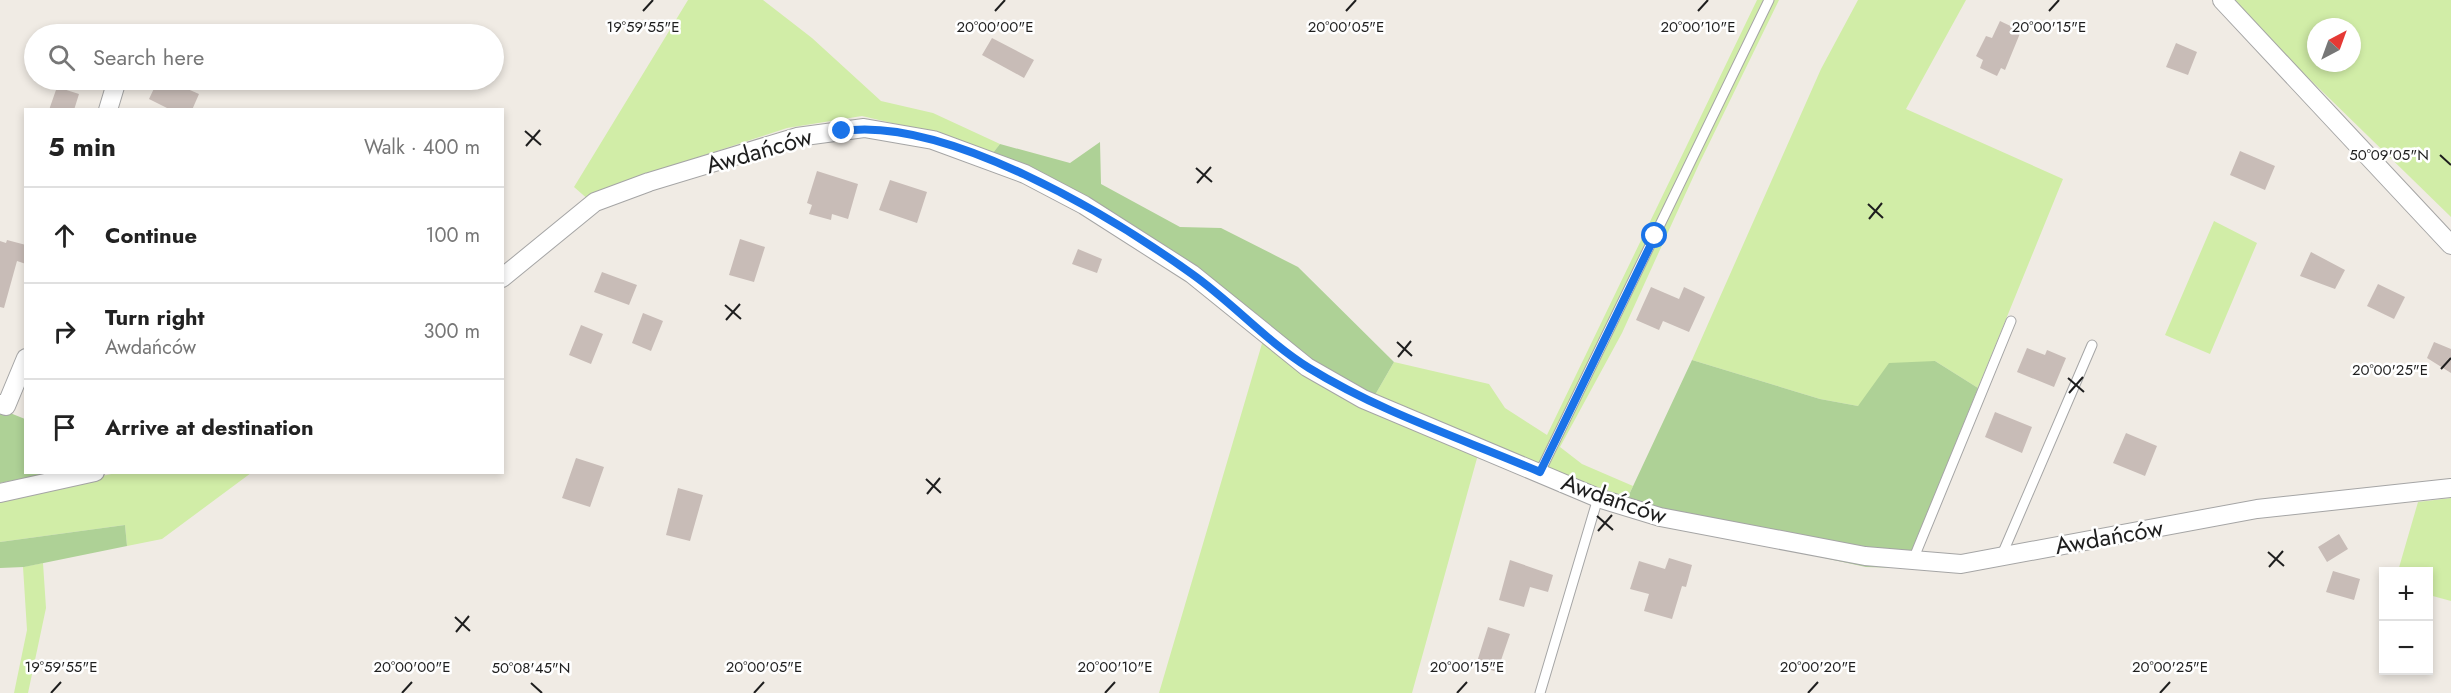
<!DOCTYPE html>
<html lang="en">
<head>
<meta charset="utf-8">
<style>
  :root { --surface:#fff; --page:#f6f6f6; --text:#222; --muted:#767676; --line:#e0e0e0 }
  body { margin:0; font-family:Jost,sans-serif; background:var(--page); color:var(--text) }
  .controls { position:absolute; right:18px; bottom:18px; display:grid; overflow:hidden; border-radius:0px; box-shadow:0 3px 9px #0003 }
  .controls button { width:54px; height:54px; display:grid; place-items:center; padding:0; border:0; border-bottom:2px solid var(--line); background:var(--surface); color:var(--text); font:30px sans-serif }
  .compass { position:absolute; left:2307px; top:18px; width:54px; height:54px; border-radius:50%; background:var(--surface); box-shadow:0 3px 9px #0003; rotate:41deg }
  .stop { position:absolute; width:18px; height:18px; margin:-14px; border:4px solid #1a73e8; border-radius:50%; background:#fff }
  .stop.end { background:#1a73e8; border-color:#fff; box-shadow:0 2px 6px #0008 }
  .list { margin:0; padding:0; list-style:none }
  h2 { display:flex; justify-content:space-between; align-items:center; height:78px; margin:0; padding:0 24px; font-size:26px }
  h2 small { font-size:20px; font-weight:400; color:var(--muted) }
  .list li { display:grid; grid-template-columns:39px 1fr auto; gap:18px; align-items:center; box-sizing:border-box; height:96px; padding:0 24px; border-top:2px solid var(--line) }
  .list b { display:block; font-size:22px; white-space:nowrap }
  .list p { margin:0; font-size:20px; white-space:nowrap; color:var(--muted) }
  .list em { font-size:20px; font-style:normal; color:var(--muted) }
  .icon { flex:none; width:33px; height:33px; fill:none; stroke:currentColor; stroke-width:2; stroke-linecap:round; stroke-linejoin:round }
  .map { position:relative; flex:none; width:2451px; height:693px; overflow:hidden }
  .search { position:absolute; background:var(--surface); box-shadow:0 3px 9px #0003; left:24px; top:24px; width:480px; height:66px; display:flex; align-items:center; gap:15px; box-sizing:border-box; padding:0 21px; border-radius:33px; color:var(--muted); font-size:22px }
  .panel { position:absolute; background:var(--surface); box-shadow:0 3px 9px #0003; left:24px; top:108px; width:480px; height:366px; border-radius:0px }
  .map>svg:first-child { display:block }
  .grass { fill:#d1eda7; fill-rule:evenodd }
  .forest { fill:#aed196 }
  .building { fill:#c8bcb7 }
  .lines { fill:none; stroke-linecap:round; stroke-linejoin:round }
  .service-casing { stroke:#a5a5a5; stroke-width:11 }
  .minor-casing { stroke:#a5a5a5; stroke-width:20 }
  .service { stroke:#fff; stroke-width:9 }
  .minor { stroke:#fff; stroke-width:18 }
  .route { stroke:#1a73e8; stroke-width:8 }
  .ticks { fill:none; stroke:#1e1e1e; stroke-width:2 }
  .labels { text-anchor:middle; stroke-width:5; stroke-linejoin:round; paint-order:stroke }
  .street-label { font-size:24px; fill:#1e1e1e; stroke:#fff }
  .ticks-label { font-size:15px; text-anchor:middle; fill:#1e1e1e; stroke:#fff; stroke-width:5; stroke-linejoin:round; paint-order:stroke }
</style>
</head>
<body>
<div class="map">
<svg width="2451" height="693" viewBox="0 0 2451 693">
  <rect width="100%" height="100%" fill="#f0ebe4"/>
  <path class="grass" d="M 688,0 L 763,0 L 812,38 L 881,101 L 933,113 L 1000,144 L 992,154 L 913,128 L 862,116 L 787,128 L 644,175 L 590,201 L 574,187 Z
    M 1757,0 L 1779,0 L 1700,162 L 1622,333 L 1560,447 L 1582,464 L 1633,486 L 1620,514 L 1479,451 L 1412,693 L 1159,693 L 1266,330 L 1375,395 L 1394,362 L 1489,384 L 1505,408 L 1547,435 Z
    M 1858,0 L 1966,0 L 1906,109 L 2063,179 L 1978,388 L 1935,361 L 1858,406 L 1820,399 L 1692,360 L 1821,69 Z
    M 2235,0 L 2451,0 L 2451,217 L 2282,52 ZM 2316,27 L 2352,27 L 2352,63 L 2316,63 Z
    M 2214,221 L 2257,243 L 2210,354 L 2165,335 Z
    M 116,473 L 251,473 L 162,539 L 127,546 L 125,525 L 0,542 L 0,498 Z
    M 2451,498 L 2451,601 L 2429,595 L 2428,572 L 2398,571 L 2418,502 Z
    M 43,563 L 46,608 L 28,693 L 14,693 L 27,630 L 23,567 Z"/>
  <path class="forest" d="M 1100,142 L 1101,184 L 1180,227 L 1221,228 L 1298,267 L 1394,362 L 1375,395 L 1277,340 L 992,154 L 1000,144 L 1070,163 Z
    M 1692,360 L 1820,399 L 1858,406 L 1889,363 L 1935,361 L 1978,388 L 1905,568 L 1866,567 L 1620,514 Z
    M 0,409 L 25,419 L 26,472 L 52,473 L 0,483 Z
    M 125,525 L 127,546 L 24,567 L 0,568 L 0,542 Z"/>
  <path class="building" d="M 2000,21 L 2021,31 L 2005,70 L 2001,68 L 1997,76 L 1980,68 L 1983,60 L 1976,56 L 1986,36 L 1992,38 Z
    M 992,38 L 1034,60 L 1024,78 L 982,55 Z
    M 2176,43 L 2197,52 L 2188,75 L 2166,67 Z
    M 158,80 L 167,80 L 199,94 L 192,110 L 171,110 L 149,99 Z
    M 57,87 L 79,94 L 74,110 L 49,110 Z
    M 2240,151 L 2275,166 L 2265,190 L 2230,175 Z
    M 817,171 L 858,184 L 848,219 L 832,214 L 831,220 L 809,214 L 812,205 L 807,203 Z
    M 890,180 L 927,192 L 917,223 L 879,210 Z
    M 740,239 L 765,247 L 754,282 L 729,275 Z
    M 7,240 L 26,245 L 26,264 L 17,261 L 4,308 L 0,307 L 0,241 L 6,243 Z
    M 1078,249 L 1102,259 L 1097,273 L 1072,264 Z
    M 2311,252 L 2345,270 L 2335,289 L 2300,276 Z
    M 602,272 L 637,285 L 629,305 L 594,292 Z
    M 2378,284 L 2405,297 L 2394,319 L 2367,306 Z
    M 1651,287 L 1679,299 L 1684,287 L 1705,297 L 1689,332 L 1663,321 L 1659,330 L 1636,320 Z
    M 643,313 L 663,321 L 651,351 L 632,343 Z
    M 581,325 L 603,334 L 591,364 L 569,355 Z
    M 2434,342 L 2451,349 L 2451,373 L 2427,358 Z
    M 2027,348 L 2045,355 L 2047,350 L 2066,358 L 2054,387 L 2017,372 Z
    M 1995,412 L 2032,427 L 2022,453 L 1985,437 Z
    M 2126,433 L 2157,446 L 2145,476 L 2113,463 Z
    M 576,458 L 604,467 L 590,507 L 562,498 Z
    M 678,488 L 703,495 L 690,541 L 666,535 Z
    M 2339,534 L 2348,549 L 2327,562 L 2318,547 Z
    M 1669,558 L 1692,565 L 1686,587 L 1682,586 L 1672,619 L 1644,611 L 1649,594 L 1630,589 L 1639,561 L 1665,569 Z
    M 1510,560 L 1553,575 L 1548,592 L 1530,587 L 1524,607 L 1499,600 Z
    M 2333,571 L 2360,579 L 2354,600 L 2326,592 Z
    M 1488,627 L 1510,634 L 1497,672 L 1476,665 Z"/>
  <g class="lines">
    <g class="service-casing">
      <path id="service" d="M 1540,472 L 1769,0
        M 2001,557 L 2092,345
        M 1913,560 L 2011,321
        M 1540,693 L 1598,498"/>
    </g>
    <g class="minor-casing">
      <path id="minor" d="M 2222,0 L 2451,245
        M 108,110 L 117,80
        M 502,278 L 595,202 L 649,182 L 797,137 L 864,128 L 933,140 L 1025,174 L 1084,205 L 1192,274 L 1307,367 L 1363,399 L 1598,498 L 1660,517 L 1865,556 L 1961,564 L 2257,509 L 2451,488
        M 0,404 L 6,406 L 26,358
        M 0,493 L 95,472"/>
    </g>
    <use href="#service" class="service"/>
    <use href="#minor" class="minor"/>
  </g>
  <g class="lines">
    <path class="route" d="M 842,131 C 945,116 1110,215 1192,274 C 1233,303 1267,342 1309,368 C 1382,413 1463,439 1540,472 L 1655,236"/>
  </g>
  <path class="ticks" d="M 643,11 L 653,0M 995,11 L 1005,0M 1346,11 L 1356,0M 1698,11 L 1708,0M 2049,11 L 2059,0M 525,131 L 541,145M 526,146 L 540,130M 2440,155 L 2451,165M 1196,168 L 1212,182M 1197,183 L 1211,167M 1868,204 L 1883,218M 1869,219 L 1882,203M 725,305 L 741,319M 726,320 L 740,304M 1397,342 L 1412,356M 1398,357 L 1411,341M 2441,369 L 2451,358M 2068,378 L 2084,392M 2069,393 L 2083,377M 926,479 L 941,493M 927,494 L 940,478M 1597,516 L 1613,530M 1598,531 L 1612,515M 2268,552 L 2284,566M 2269,567 L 2283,551M 455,617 L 470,631M 456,632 L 469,616M 531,683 L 542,693M 51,693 L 61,682M 402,693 L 412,682M 754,693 L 764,682M 1105,693 L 1115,682M 1457,693 L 1467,682M 1808,693 L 1818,682M 2160,693 L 2170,682"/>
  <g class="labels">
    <g class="street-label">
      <text transform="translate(759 151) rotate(-16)" y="8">Awdańców</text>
      <text transform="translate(1614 499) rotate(19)" y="8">Awdańców</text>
      <text transform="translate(2109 537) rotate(-10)" y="8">Awdańców</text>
    </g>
  </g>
  <g class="ticks-label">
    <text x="643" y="32">19°59'55"E</text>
    <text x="995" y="32">20°00'00"E</text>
    <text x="1346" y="32">20°00'05"E</text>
    <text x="2049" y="32">20°00'15"E</text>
    <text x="1698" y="32">20°00'10"E</text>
    <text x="2389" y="160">50°09'05"N</text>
    <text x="2390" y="375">20°00'25"E</text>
    <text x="61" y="672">19°59'55"E</text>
    <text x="412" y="672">20°00'00"E</text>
    <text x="764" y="672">20°00'05"E</text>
    <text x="1115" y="672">20°00'10"E</text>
    <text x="1467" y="672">20°00'15"E</text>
    <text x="1818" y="672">20°00'20"E</text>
    <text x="2170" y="672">20°00'25"E</text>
    <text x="531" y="673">50°08'45"N</text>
  </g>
</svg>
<div class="controls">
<button>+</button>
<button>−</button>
</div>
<svg class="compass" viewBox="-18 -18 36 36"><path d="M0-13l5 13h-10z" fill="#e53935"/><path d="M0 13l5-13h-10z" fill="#767676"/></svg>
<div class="stop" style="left:1655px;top:236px"></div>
<div class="stop end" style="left:842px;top:131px"></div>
<div class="search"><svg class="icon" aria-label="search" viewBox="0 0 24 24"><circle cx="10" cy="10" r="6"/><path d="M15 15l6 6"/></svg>Search here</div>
<section class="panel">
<h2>5 min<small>Walk · 400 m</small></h2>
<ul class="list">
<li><svg class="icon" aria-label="ahead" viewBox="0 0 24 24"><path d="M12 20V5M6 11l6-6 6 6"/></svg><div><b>Continue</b></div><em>100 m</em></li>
<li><svg class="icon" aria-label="right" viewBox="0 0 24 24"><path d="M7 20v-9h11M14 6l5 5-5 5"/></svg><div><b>Turn right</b><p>Awdańców</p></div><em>300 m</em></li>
<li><svg class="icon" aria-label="arrive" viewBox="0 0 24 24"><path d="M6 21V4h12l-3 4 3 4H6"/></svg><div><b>Arrive at destination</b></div></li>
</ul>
</section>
</div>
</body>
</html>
